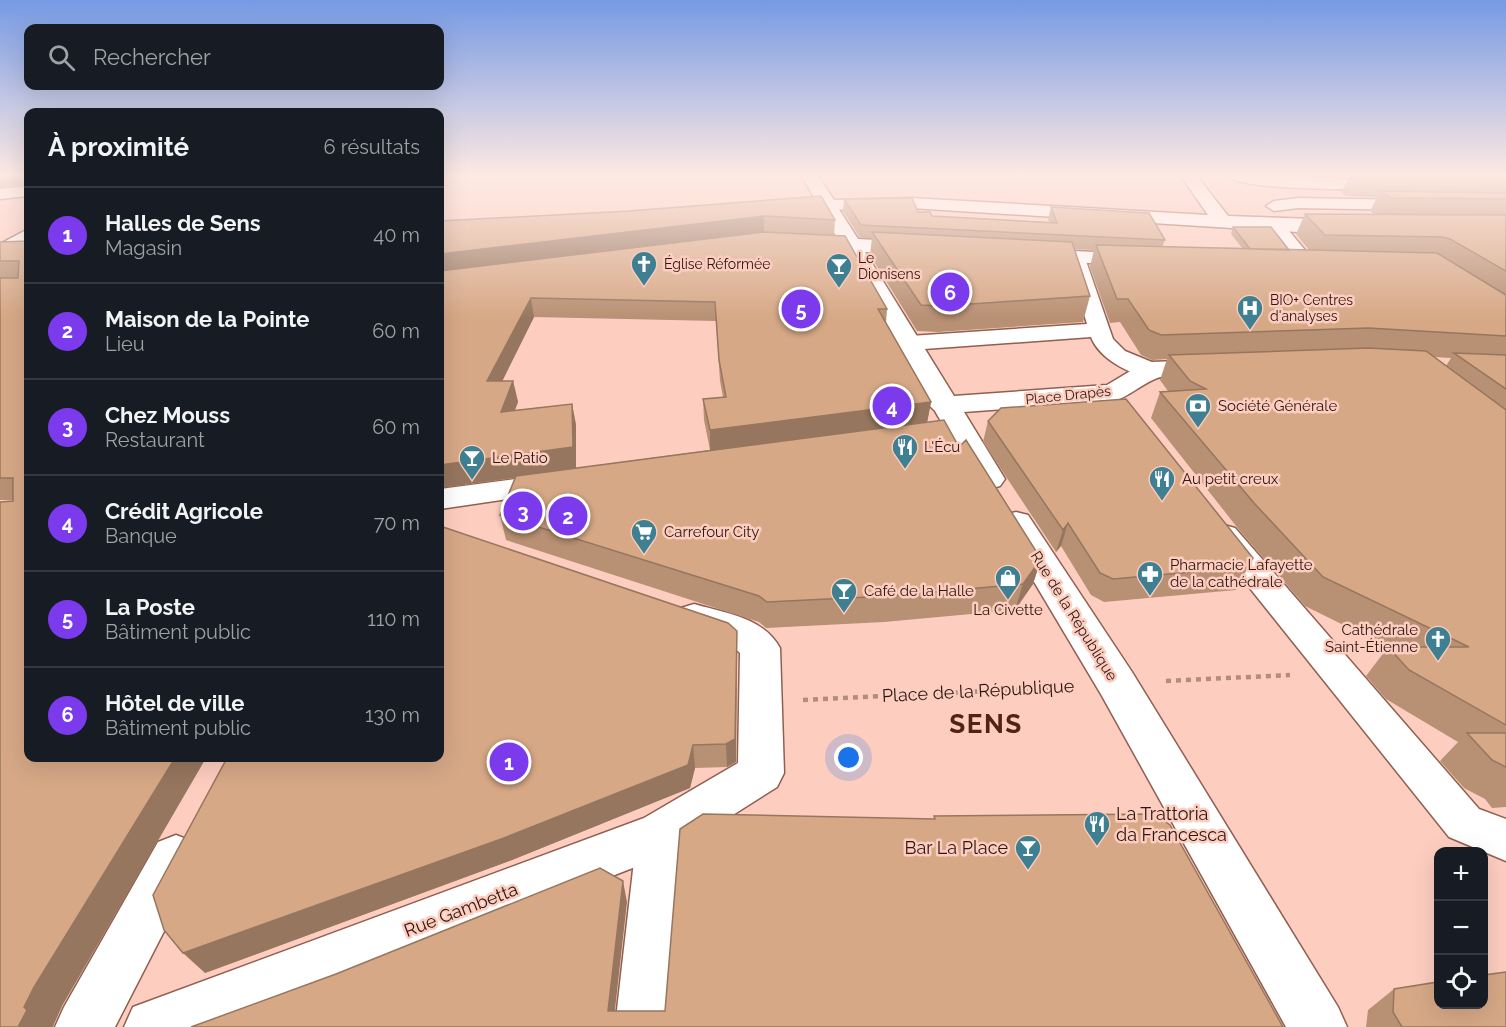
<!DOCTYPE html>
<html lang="fr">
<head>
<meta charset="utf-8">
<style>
  :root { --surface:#171b24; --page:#20242c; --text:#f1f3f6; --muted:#9ea1a6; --line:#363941; --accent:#7c3aed }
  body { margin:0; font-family:Raleway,sans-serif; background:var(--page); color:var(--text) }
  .controls { position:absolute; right:18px; bottom:18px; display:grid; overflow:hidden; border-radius:12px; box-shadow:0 6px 24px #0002 }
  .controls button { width:54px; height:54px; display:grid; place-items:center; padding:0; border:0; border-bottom:2px solid var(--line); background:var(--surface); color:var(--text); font:30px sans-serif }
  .you { position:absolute; left:849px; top:758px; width:21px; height:21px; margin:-15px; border:4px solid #fff; border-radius:50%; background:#1a73e8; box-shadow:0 0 0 9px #1a73e833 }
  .badge { display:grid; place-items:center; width:39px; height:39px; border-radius:50%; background:var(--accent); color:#fff; font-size:20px; font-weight:700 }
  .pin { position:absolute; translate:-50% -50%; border:3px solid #fff; box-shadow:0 2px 6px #0006 }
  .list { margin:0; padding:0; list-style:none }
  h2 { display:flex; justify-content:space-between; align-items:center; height:78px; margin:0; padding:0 24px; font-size:26px }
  h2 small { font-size:20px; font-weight:400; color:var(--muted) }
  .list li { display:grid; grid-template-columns:39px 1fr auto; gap:18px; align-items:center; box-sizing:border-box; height:96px; padding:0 24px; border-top:2px solid var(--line) }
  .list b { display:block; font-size:22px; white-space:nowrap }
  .list p { margin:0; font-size:20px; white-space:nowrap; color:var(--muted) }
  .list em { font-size:20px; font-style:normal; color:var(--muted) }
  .icon { flex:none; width:33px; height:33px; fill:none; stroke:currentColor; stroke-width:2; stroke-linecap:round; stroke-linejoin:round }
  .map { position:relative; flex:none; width:1506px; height:1027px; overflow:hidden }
  .search { position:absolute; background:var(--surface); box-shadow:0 6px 24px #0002; left:24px; top:24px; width:420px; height:66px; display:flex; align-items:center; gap:15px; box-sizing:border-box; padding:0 21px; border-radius:12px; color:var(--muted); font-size:22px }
  .panel { position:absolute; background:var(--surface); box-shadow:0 6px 24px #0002; left:24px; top:108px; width:420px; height:654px; border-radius:12px }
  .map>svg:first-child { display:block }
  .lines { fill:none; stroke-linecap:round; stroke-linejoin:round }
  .pedestrian-casing { stroke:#915f4f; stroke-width:3 }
  .minor-casing { stroke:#915f4f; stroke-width:3 }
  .secondary-casing { stroke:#915f4f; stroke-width:3 }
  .path { stroke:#b28c81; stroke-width:4.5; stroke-dasharray:5 5; stroke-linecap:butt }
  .pedestrian { fill:#fff; fill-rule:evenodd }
  .minor { fill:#fff; fill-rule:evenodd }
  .secondary { fill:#fff; fill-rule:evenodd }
  .wall { fill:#b89073; fill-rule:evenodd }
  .shaded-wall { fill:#96765e }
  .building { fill:#d6a886; stroke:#96765e; stroke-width:1.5 }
  .labels { text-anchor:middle; stroke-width:5; stroke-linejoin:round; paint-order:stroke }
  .far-poi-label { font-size:14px; fill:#2c1711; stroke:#fdcec0; text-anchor:start }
  .far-street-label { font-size:14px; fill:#2c1711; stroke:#fdcec0 }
  .poi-label { font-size:15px; fill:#2c1711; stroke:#fdcec0; text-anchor:start }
  .street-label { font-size:15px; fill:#2c1711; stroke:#fdcec0 }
  .near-street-label { font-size:18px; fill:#2c1711; stroke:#fdcec0 }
  .near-poi-label { font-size:18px; fill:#2c1711; stroke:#fdcec0; text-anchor:start }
  .near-district-label { font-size:26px; font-weight:bold; letter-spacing:1.5px; fill:#4f2315; stroke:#fdcec0 }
</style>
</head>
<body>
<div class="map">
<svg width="1506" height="1027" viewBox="0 0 1506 1027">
  <rect width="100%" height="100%" fill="#fdcec0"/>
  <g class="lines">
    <g class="pedestrian-casing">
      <path id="pedestrian" d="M 1298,198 L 1413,200 L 1421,205 L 1413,210 L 1298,208 L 1274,211 L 1266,206 L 1274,201 Z
        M 1077,255 L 1084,257 L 1086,261 L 1113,339 L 1125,351 L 1159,365 L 1163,370 L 1159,375 C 1137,381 1099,359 1091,337 L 910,350 L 902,348 L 899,343 L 902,338 L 910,336 L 1087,324 L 1068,261 L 1070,257 Z
        M 1224,525 L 1235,528 L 1479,809 L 1506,819 L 1506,861 L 1449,837 L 1213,542 L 1209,535 L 1213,528 Z
        M 659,814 L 675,820 L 681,835 L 667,1027 L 615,1027 L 637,835 L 643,820 Z"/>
    </g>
    <g class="minor-casing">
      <path id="minor" d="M 827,199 L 833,200 L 858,239 L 915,242 L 922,244 L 925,248 L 922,252 L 915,254 L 865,252 L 954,396 L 1107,385 L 1142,364 L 1151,362 L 1208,360 L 1217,362 L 1221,368 L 1217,374 C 1199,378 1171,372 1155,379 C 1140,385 1129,397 1113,401 L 964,412 L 1005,479 L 1000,486 L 989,489 L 978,486 L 935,411 L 929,405 L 930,403 L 844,251 L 798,247 L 795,243 L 798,239 L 837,238 L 818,204 L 821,200 Z
        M 1273,218 L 1280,220 L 1314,261 L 1318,265 L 1314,269 L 1307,271 L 1300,269 L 1263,224 L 1266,220 Z
        M 28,229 L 28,243 L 7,257 L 0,259 L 0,244 Z
        M 1032,249 L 1137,254 L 1144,256 L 1147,260 L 1144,264 L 1137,266 L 1025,259 L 1022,255 L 1025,251 Z
        M 553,474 L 564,477 L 569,484 L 564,491 L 440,509 L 440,489 Z
        M 1016,512 L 1028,515 L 1132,672 L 1338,1007 L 1347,1027 L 1286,1027 L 1102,696 L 999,523 L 1004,515 Z
        M 694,604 C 725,613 763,617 780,648 L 784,773 L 777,787 L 676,851 L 227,1027 L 124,1027 L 133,1007 L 644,818 L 738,763 L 740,653 L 730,644 L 681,628 L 675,618 L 681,608 Z
        M 176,835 L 194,842 L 201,859 L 115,1027 L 55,1027 L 64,1007 L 158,842 Z"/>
    </g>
    <g class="secondary-casing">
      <path id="secondary" d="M 802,176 L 818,176 L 834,200 L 911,198 L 1208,215 L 1181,176 L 1197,176 L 1228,216 L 1345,220 L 1352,222 L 1355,226 L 1352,230 L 1345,232 L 1298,232 L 911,208 L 777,211 L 774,207 L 777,203 L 816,201 Z
        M 1229,176 L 1391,180 L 1397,181 L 1400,185 L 1397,189 L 1391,190 C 1366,189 1240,191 1229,176 Z
        M 28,186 L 28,196 L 0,199 L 0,189 Z"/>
    </g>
    <path class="path" d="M 1166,681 L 1290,675
      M 803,700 L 1068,687"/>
    <use href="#pedestrian" class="pedestrian"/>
    <use href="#minor" class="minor"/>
    <use href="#secondary" class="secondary"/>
  </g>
  <path class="wall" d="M 1313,176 L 1506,176 L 1506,807 L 1492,808 L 1485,799 L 1464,788 L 1440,761 L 1458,742 L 1386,699 L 1366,676 L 1388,647 L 1305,606 L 1240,531 L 1151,418 L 1160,392 L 1168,391 L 1160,380 L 1167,359 L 1152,360 L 1141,355 L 1120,322 L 1110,323 L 1090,267 L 1094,250 L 1074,249 L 1090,296 L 1083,322 L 938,332 L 917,331 L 870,255 L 872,238 L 860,238 L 843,211 L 844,199 L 918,212 L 932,216 L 1049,222 L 1048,219 L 1051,207 L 1165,240 L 1162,247 L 1242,248 L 1231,234 L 1233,227 L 1289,250 L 1309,250 L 1296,234 L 1305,214 L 1374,214 L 1370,211 L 1377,197 L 1346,196 L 1341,193 L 1349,177 ZM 1434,357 L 1451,358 L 1446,366 Z
    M 821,196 L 835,220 L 834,235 L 887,309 L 886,323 L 931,402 L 927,422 L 959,447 L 1041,559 L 1033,584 L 1015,610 L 884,622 L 766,628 L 759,622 L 506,540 L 500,515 L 515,478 L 440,488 L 440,221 L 629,211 ZM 534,317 L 716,321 L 720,381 L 723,397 L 703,399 L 704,420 L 710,450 L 576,468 L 576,425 L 572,404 L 515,410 L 518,402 L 513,381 L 502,381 Z
    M 28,241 L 62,1006 L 53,1026 L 0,1027 L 13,500 L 0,500 L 0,242 Z
    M 988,421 L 1253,558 L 1236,590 L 1104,602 L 1091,595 L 1061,546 L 1056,552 L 983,442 Z
    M 737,631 L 736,762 L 727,767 L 695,768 L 690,788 L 512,860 L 205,973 Z
    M 1394,989 L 1506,1027 L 1366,1027 L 1368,1010 Z"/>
  <path class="shaded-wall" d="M 0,176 L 23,176 L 28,184 L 0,187 Z
    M 24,176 L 28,176 L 28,183 Z
    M 764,216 L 764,233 L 440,274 L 440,254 Z
    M 531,298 L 534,317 L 492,402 L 487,381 Z
    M 513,381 L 518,402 L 506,433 L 501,412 Z
    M 931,402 L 927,423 L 710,452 L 710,430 Z
    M 572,404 L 576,425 L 576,469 L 440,488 L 440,465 Z
    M 1068,523 L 1061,546 L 1056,552 L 1063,530 Z
    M 1041,559 L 1033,584 L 1015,610 L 1023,584 Z
    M 737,631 L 736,762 L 727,767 L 726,744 Z
    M 693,745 L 695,768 L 690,788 L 512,860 L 205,973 L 183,953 Z
    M 175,758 L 206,758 L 62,1006 L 53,1026 L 54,1027 L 18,1027 L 24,1007 L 34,987 Z
    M 623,881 L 627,902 L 613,1027 L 608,1011 Z"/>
  <path class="building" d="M 1353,176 L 1506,176 L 1506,179 L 1355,177 Z
    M 1379,191 L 1506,193 L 1506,199 L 1391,198 Z
    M 821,196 L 835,220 L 764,216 L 440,254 L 440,221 L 629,211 Z
    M 912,198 L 918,212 L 930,212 L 932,216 L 1057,223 L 1051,207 L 1149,213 L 1165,240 L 861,225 L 844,199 Z
    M 1305,214 L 1506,215 L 1506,271 L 1450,239 L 1442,237 L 1325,235 Z
    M 1233,227 L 1271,227 L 1289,250 L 1250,249 Z
    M 764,232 L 845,236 L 887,309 L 878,309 L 931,402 L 710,430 L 703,399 L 726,397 L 719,360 L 715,302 L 531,298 L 487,381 L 513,381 L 501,412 L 572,404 L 573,447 L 440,465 L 440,271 Z
    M 872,232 L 1072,242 L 1090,296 L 942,306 L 921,305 Z
    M 28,241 L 28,758 L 175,758 L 34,987 L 24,1007 L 27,1010 L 18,1027 L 0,1027 L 0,502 L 13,501 L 13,478 L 0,478 L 0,278 L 18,278 L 19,261 L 0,261 L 0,242 Z
    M 1096,245 L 1437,253 L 1506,295 L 1506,336 L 1368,328 L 1161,335 L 1149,330 L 1128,299 L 1117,299 Z
    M 1368,348 L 1426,351 L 1506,410 L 1506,725 L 1409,670 L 1388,647 L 1469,647 L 1323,577 L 1254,503 L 1160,392 L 1206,389 L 1190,381 L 1169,355 Z
    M 1454,353 L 1506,355 L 1506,389 Z
    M 1126,399 L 1253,558 L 1248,567 L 1113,579 L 1100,573 L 1068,523 L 1063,530 L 988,421 L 1001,408 Z
    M 944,420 L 959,447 L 966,440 L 1041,559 L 1023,584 L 888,596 L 767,602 L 759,596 L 500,515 L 516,476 Z
    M 440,526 L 728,623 L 737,631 L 735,739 L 726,744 L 693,745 L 688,765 L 504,838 L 183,953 L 164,930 L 153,895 L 227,758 L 440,758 Z
    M 1467,733 L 1506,733 L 1506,767 L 1492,760 Z
    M 703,814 L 935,819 L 934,816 L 1154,814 L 1170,825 L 1283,1027 L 191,1027 L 336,974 L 600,868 L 623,881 L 608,1011 L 665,1011 L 680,829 Z
    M 1506,972 L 1506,1027 L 1402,1027 L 1393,1012 L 1394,989 L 1438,982 L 1438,1005 L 1484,1005 L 1484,975 Z"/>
  <linearGradient id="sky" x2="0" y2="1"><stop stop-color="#769ae4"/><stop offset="0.55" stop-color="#fee9e3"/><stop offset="1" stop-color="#fee9e3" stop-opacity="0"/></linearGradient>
  <rect width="1506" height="319" fill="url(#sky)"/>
  <defs>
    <g id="church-pin" transform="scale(1.35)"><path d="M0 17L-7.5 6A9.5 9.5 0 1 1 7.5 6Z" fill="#3e8091" stroke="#fdcec0"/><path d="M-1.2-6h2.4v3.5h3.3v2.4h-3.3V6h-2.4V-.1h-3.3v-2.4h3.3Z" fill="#fff"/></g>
    <g id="bar-pin" transform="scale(1.35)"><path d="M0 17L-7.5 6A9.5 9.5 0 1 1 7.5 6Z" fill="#3e8091" stroke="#fdcec0"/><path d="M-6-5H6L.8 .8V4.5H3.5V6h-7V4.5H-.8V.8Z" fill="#fff"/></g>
    <g id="hospital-pin" transform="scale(1.35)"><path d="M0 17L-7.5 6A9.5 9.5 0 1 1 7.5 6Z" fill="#3e8091" stroke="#fdcec0"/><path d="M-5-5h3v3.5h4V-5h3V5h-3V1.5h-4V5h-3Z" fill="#fff"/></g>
    <g id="bank-pin" transform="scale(1.35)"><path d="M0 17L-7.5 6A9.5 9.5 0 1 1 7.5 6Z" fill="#3e8091" stroke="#fdcec0"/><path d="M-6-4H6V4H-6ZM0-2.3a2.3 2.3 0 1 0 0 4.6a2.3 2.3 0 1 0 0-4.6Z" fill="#fff"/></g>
    <g id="restaurant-pin" transform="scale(1.35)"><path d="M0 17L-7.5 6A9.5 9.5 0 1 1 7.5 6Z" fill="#3e8091" stroke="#fdcec0"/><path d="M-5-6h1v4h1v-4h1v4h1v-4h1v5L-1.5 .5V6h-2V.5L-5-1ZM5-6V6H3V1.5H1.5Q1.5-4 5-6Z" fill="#fff"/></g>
    <g id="supermarket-pin" transform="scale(1.35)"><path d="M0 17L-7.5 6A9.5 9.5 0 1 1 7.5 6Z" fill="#3e8091" stroke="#fdcec0"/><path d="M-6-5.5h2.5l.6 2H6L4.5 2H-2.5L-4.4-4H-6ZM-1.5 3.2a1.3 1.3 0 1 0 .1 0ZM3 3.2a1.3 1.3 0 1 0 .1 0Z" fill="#fff"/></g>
    <g id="pharmacy-pin" transform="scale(1.35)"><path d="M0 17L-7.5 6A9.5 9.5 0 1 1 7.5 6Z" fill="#3e8091" stroke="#fdcec0"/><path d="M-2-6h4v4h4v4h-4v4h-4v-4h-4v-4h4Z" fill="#fff"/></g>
    <g id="shop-pin" transform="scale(1.35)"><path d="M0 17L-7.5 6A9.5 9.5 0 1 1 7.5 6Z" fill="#3e8091" stroke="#fdcec0"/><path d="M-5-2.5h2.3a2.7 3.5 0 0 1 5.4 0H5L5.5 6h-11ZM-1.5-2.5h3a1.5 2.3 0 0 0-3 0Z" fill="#fff"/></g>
  </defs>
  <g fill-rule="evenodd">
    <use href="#church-pin" x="644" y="264"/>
    <use href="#bar-pin" x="839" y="266"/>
    <use href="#hospital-pin" x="1250" y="308"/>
    <use href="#bank-pin" x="1198" y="406"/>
    <use href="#restaurant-pin" x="905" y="447"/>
    <use href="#bar-pin" x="472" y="458"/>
    <use href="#restaurant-pin" x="1162" y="479"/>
    <use href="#supermarket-pin" x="644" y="532"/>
    <use href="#pharmacy-pin" x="1150" y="574"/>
    <use href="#shop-pin" x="1008" y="578"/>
    <use href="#bar-pin" x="844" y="591"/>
    <use href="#church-pin" x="1438" y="639"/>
    <use href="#restaurant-pin" x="1097" y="824"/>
    <use href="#bar-pin" x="1028" y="848"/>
  </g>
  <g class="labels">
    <g class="far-poi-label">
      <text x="858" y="263">Le<tspan x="858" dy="16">Dionisens</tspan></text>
      <text x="664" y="269">Église Réformée</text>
      <text x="1270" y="305">BIO+ Centres<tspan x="1270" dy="16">d'analyses</tspan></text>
    </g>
    <g class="far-street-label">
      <text transform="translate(1068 395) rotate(-6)" y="5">Place Drapès</text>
    </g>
    <g class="poi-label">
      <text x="1218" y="411">Société Générale</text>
      <text x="924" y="452">L'Écu</text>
      <text x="492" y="463">Le Patio</text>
      <text x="1182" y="484">Au petit creux</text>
      <text x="664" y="537">Carrefour City</text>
      <text x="1170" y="570">Pharmacie Lafayette<tspan x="1170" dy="17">de la cathédrale</tspan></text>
      <text x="864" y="596">Café de la Halle</text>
      <text x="1008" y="615" text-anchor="middle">La Civette</text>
      <text x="1418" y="635" text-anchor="end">Cathédrale<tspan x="1418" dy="17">Saint-Étienne</tspan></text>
    </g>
    <g class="street-label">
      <text transform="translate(1074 616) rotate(58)" y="5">Rue de la République</text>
    </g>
    <g class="near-street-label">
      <text transform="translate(978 691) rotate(-3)" y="6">Place de la République</text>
      <text transform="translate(461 910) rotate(-21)" y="6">Rue Gambetta</text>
    </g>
    <g class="near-poi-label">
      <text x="1116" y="820">La Trattoria<tspan x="1116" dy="21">da Francesca</tspan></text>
      <text x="1008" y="854" text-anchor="end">Bar La Place</text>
    </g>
    <g class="near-district-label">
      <text x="986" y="733">SENS</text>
    </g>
  </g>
</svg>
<div class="controls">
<button>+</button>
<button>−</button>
<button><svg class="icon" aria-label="locate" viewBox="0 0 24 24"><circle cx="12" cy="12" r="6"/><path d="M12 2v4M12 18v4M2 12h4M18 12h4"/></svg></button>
</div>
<div class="you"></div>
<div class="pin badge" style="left:509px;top:762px">1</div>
<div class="pin badge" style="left:568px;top:516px">2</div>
<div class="pin badge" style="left:523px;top:511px">3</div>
<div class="pin badge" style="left:892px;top:406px">4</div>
<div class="pin badge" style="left:801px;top:309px">5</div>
<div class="pin badge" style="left:950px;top:292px">6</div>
<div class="search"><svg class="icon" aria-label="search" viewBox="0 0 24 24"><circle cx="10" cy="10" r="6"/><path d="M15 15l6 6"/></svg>Rechercher</div>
<section class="panel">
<h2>À proximité<small>6 résultats</small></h2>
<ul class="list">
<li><span class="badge">1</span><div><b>Halles de Sens</b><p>Magasin</p></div><em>40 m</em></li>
<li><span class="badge">2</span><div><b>Maison de la Pointe</b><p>Lieu</p></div><em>60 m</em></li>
<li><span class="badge">3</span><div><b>Chez Mouss</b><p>Restaurant</p></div><em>60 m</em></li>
<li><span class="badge">4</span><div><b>Crédit Agricole</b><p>Banque</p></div><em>70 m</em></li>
<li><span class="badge">5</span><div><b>La Poste</b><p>Bâtiment public</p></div><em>110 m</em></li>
<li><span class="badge">6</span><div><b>Hôtel de ville</b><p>Bâtiment public</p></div><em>130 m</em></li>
</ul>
</section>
</div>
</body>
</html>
